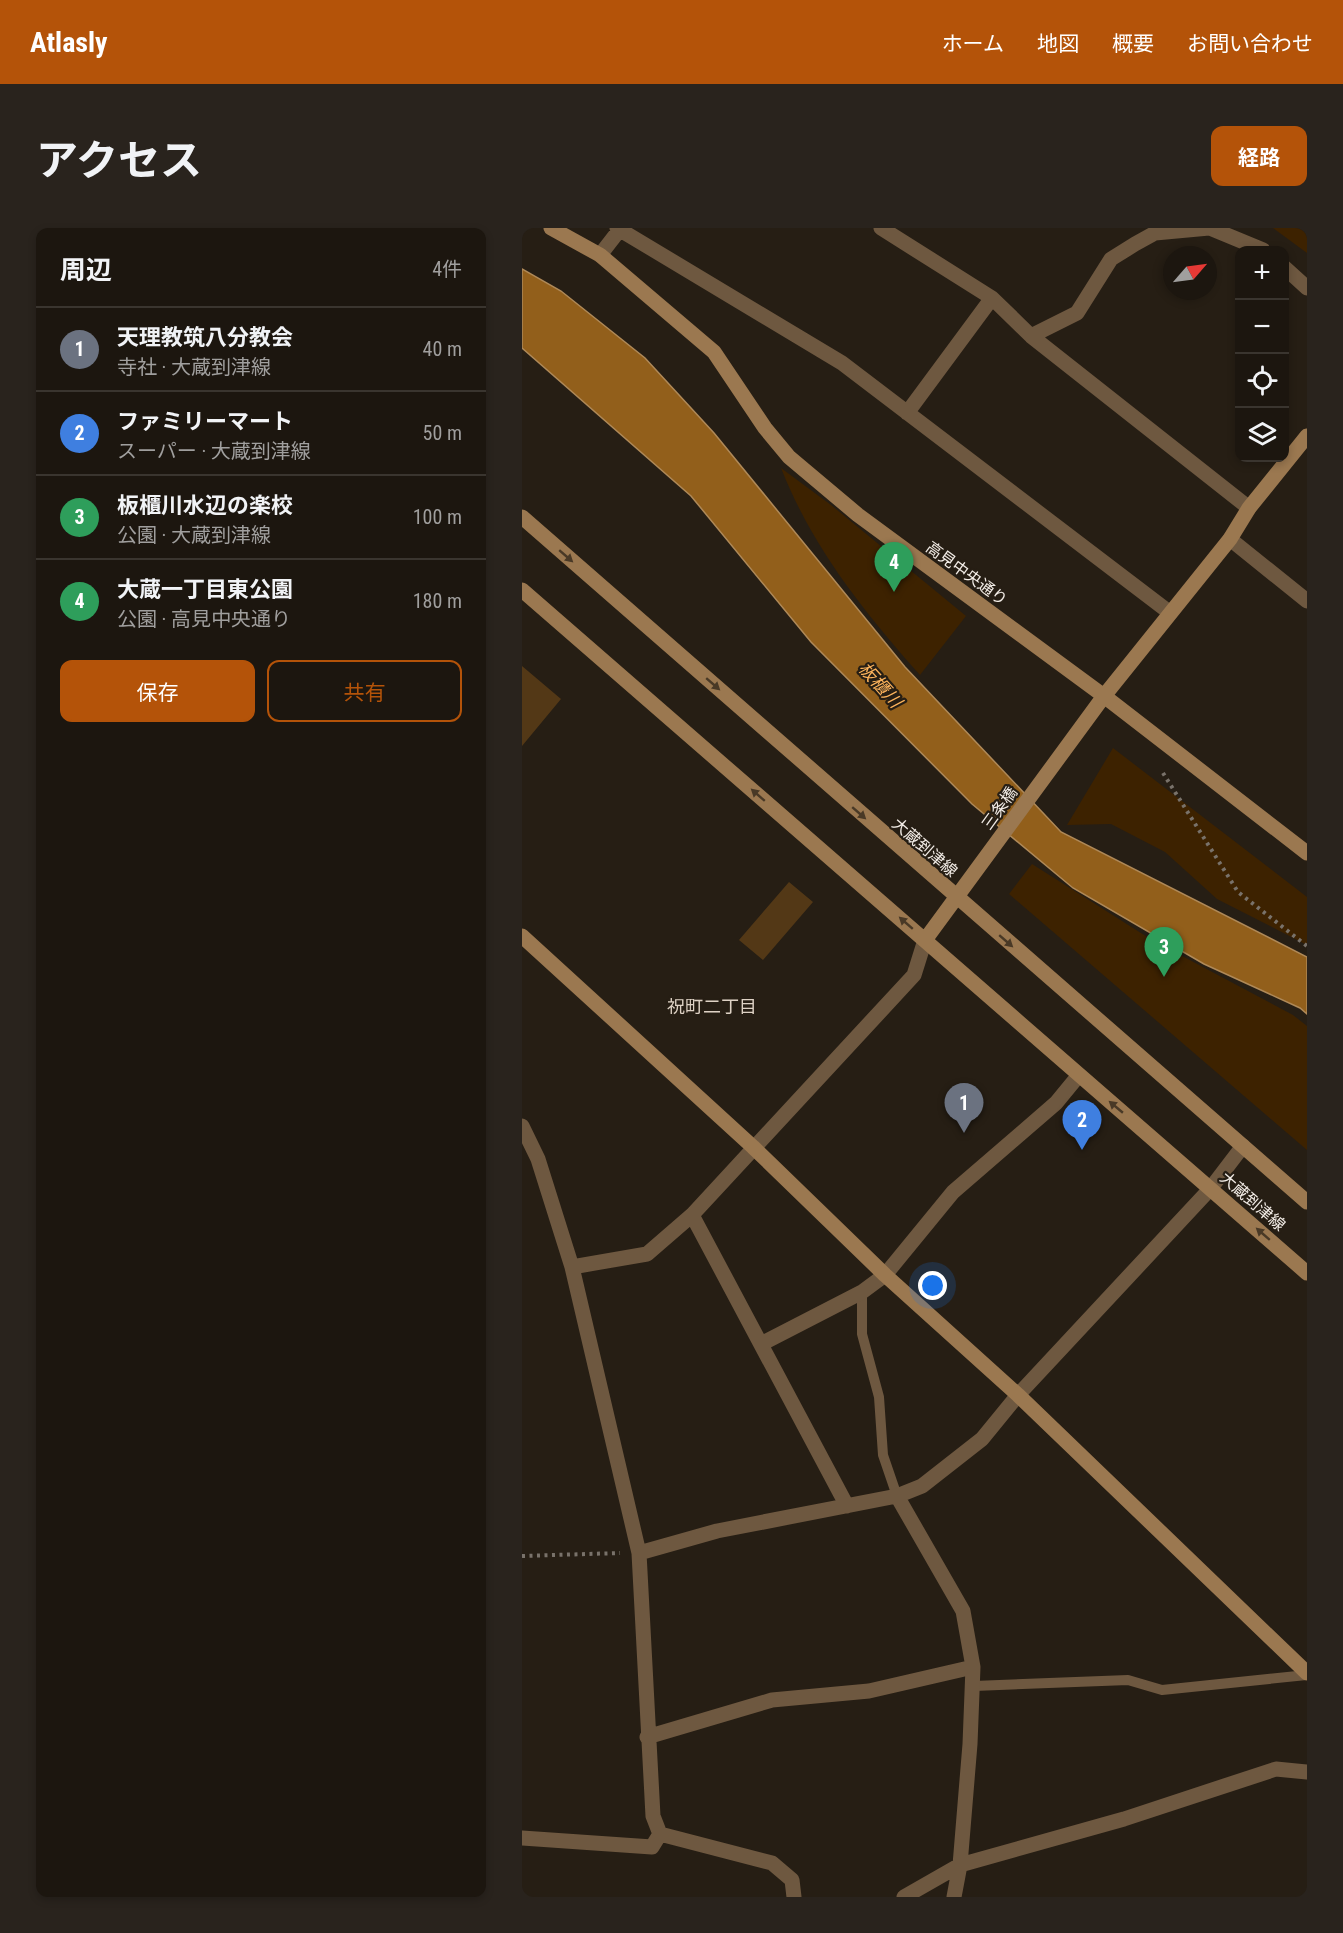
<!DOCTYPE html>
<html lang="ja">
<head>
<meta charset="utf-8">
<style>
  :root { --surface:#1c160f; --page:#29231d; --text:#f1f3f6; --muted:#a09f9e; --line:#3a352f; --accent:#b45309 }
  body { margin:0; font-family:"Roboto Condensed","Noto Sans JP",sans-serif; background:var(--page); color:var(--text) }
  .controls { position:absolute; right:18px; top:18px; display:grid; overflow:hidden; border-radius:12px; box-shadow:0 3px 9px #0003 }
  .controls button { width:54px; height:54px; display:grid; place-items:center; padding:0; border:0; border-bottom:2px solid var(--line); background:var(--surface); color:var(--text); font:30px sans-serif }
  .compass { position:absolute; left:641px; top:18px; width:54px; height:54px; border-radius:50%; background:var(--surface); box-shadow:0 3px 9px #0003; rotate:62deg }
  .you { position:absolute; left:411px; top:1058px; width:21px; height:21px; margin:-15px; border:4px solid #fff; border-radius:50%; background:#1a73e8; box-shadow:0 0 0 9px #1a73e833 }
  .badge { display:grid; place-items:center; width:39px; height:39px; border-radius:50%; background:var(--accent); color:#fff; font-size:20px; font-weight:700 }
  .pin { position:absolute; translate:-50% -50px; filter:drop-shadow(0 2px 3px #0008) }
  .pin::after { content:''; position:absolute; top:32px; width:21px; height:18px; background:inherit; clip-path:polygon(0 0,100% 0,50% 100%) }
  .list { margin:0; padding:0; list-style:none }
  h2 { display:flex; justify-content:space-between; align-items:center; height:78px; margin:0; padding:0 24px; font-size:26px }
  h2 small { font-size:20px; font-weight:400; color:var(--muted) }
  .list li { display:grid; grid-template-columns:39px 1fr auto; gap:18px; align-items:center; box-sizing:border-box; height:84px; padding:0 24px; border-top:2px solid var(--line) }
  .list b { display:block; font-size:22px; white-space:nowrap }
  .list p { margin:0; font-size:20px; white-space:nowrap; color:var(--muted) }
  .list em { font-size:20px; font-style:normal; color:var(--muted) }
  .actions { display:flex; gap:12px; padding:18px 24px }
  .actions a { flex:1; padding:14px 0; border:2px solid var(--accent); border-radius:12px; text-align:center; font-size:21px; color:var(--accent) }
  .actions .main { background:var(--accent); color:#fff }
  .icon { flex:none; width:33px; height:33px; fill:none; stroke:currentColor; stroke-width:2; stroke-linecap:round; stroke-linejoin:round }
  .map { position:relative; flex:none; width:785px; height:1669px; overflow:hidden; border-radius:12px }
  header { display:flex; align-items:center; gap:36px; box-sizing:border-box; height:84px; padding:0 30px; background:var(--accent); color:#fff }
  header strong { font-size:28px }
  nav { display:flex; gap:33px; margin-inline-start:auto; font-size:21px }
  .intro { display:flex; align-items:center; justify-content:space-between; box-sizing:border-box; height:144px; padding:0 36px }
  h1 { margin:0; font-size:42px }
  .button { padding:15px 27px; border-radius:12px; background:var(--accent); color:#fff; font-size:21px; font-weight:700 }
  main { display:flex; gap:36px; padding:0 36px }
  aside { flex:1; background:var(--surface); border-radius:12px; box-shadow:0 3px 9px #0003 }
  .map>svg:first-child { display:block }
  .green { fill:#3d2200 }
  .water { fill:#925f1b; stroke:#af8958; stroke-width:1.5 }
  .building { fill:#533816 }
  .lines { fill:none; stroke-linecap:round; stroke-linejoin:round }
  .path { stroke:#79726a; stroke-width:4; stroke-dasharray:3 4.5; stroke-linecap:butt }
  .lane { stroke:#6e5840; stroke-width:10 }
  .street { stroke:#6e5840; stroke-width:15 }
  .secondary { stroke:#9b7850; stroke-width:15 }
  .oneway { fill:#493926 }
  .labels { text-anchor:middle; stroke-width:4.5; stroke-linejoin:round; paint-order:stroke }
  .street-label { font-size:16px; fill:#f2ece6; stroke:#261e14 }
  .water-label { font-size:18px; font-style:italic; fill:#fcb35c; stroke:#261e14 }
  .neighbourhood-label { font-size:18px; fill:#ded2c5; stroke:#261e14 }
</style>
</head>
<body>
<header>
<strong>Atlasly</strong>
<nav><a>ホーム</a><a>地図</a><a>概要</a><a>お問い合わせ</a></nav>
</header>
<div class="intro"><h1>アクセス</h1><a class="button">経路</a></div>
<main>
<aside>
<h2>周辺<small>4件</small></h2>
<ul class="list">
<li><span class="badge" style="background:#6b7280">1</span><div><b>天理教筑八分教会</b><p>寺社 · 大蔵到津線</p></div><em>40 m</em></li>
<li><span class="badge" style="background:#3f7fe0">2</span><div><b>ファミリーマート</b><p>スーパー · 大蔵到津線</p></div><em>50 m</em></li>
<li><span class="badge" style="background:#2e9e5b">3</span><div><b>板櫃川水辺の楽校</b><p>公園 · 大蔵到津線</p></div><em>100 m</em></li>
<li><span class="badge" style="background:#2e9e5b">4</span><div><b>大蔵一丁目東公園</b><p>公園 · 高見中央通り</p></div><em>180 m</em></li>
</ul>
<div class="actions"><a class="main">保存</a><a>共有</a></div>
</aside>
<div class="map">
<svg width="785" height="1669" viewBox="0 0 785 1669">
  <rect width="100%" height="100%" fill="#261e14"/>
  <path class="green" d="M 751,0 L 785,0 L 785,25 Z
    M 259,240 L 309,277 L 444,388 L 398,447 C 342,384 290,319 259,240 Z
    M 591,520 L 785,669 L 785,717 L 695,671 L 643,624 L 589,596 L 545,597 Z
    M 510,636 L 630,712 L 771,787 L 785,798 L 785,922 L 487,666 Z"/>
  <path class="water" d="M 0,41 L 39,63 L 123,130 L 192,205 L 383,439 L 539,604 L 785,729 L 785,786 L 778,780 L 682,736 L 551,660 L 450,576 L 289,414 L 169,268 L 0,120 Z"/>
  <path class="building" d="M 0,438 L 39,471 L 0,518 Z
    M 267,654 L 291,674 L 241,732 L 217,712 Z"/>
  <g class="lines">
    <path class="path" d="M 641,545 L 716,664 L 785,718
      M 0,1328 L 98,1325"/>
    <path class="lane" d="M 340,1064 L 340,1106 L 357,1169 L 361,1227 L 375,1268
      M 452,1458 L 606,1452 L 640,1462 L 785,1447"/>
    <path class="street" d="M 95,0 L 320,135 L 647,384
      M 359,0 L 470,70 L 509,108 L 727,280
      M 688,0 L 741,22
      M 78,27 L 99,0
      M 762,39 L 785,60
      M 509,108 L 555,85 L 589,31 L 613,16 L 633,5 L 687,0
      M 385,185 L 470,70
      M 708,311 L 785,373
      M 0,898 L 16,931 L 50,1039 L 117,1325 L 131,1588 L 138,1606 L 250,1635 L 270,1652 L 272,1669
      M 170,987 L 325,1278
      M 50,1039 L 125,1026 L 170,987 L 392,747 L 403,712
      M 239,1116 L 340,1064 L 363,1047 L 431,964 L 534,875 L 557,847
      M 375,1268 L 441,1383 L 451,1439 L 448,1516 L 438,1637 L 432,1669
      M 117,1325 L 195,1303 L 375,1268 L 400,1258 L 460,1211 L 496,1167 L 689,960 L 721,918
      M 125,1509 L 250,1472 L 347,1463 L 451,1439
      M 0,1610 L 130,1619 L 138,1606
      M 382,1669 L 438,1637 L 602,1591 L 754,1541 L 785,1544"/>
    <path class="secondary" d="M 29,0 L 78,27 L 192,124 L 243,200 L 267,229 L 336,287 L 582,468 L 785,625
      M 0,289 L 785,974
      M 0,362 L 785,1045
      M 0,708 L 231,919 L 363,1047 L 496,1167 L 785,1445
      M 403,712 L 582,468 L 708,311 L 727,280 L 785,208"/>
  </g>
  <defs><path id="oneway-solid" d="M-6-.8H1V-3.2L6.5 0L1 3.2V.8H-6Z" transform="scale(1.5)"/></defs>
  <g class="oneway">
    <use href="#oneway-solid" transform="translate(44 328) rotate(41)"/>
    <use href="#oneway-solid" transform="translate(191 456) rotate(41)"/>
    <use href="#oneway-solid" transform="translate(236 567) rotate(-139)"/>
    <use href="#oneway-solid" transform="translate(337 585) rotate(41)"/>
    <use href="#oneway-solid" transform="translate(384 695) rotate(-139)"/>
    <use href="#oneway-solid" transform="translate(484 713) rotate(41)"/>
    <use href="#oneway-solid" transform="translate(594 879) rotate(-140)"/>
    <use href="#oneway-solid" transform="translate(741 1006) rotate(-139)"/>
  </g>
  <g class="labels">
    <g class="street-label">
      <text transform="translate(445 345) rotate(36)" y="6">高見中央通り</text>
      <text transform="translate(477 580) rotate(-54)" y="6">三条橋</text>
      <text transform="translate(403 619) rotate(41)" y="6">大蔵到津線</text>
      <text transform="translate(731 973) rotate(41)" y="6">大蔵到津線</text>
    </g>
    <g class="water-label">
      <text transform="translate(358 457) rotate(48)" y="6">板櫃川</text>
    </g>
    <g class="neighbourhood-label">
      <text x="190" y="785">祝町二丁目</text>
    </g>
  </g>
</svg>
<div class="controls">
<button>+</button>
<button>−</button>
<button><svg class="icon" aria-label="locate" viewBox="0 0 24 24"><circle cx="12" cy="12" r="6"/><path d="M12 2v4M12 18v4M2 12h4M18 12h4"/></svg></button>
<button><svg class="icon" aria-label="layers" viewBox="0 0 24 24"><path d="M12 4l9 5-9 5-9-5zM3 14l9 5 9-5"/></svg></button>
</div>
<svg class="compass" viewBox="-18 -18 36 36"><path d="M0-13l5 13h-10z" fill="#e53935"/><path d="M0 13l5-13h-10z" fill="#a09f9e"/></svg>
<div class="you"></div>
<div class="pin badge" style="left:442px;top:905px;background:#6b7280">1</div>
<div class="pin badge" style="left:560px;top:922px;background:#3f7fe0">2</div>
<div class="pin badge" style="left:642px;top:749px;background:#2e9e5b">3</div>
<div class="pin badge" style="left:372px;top:364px;background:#2e9e5b">4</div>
</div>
</main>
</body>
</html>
